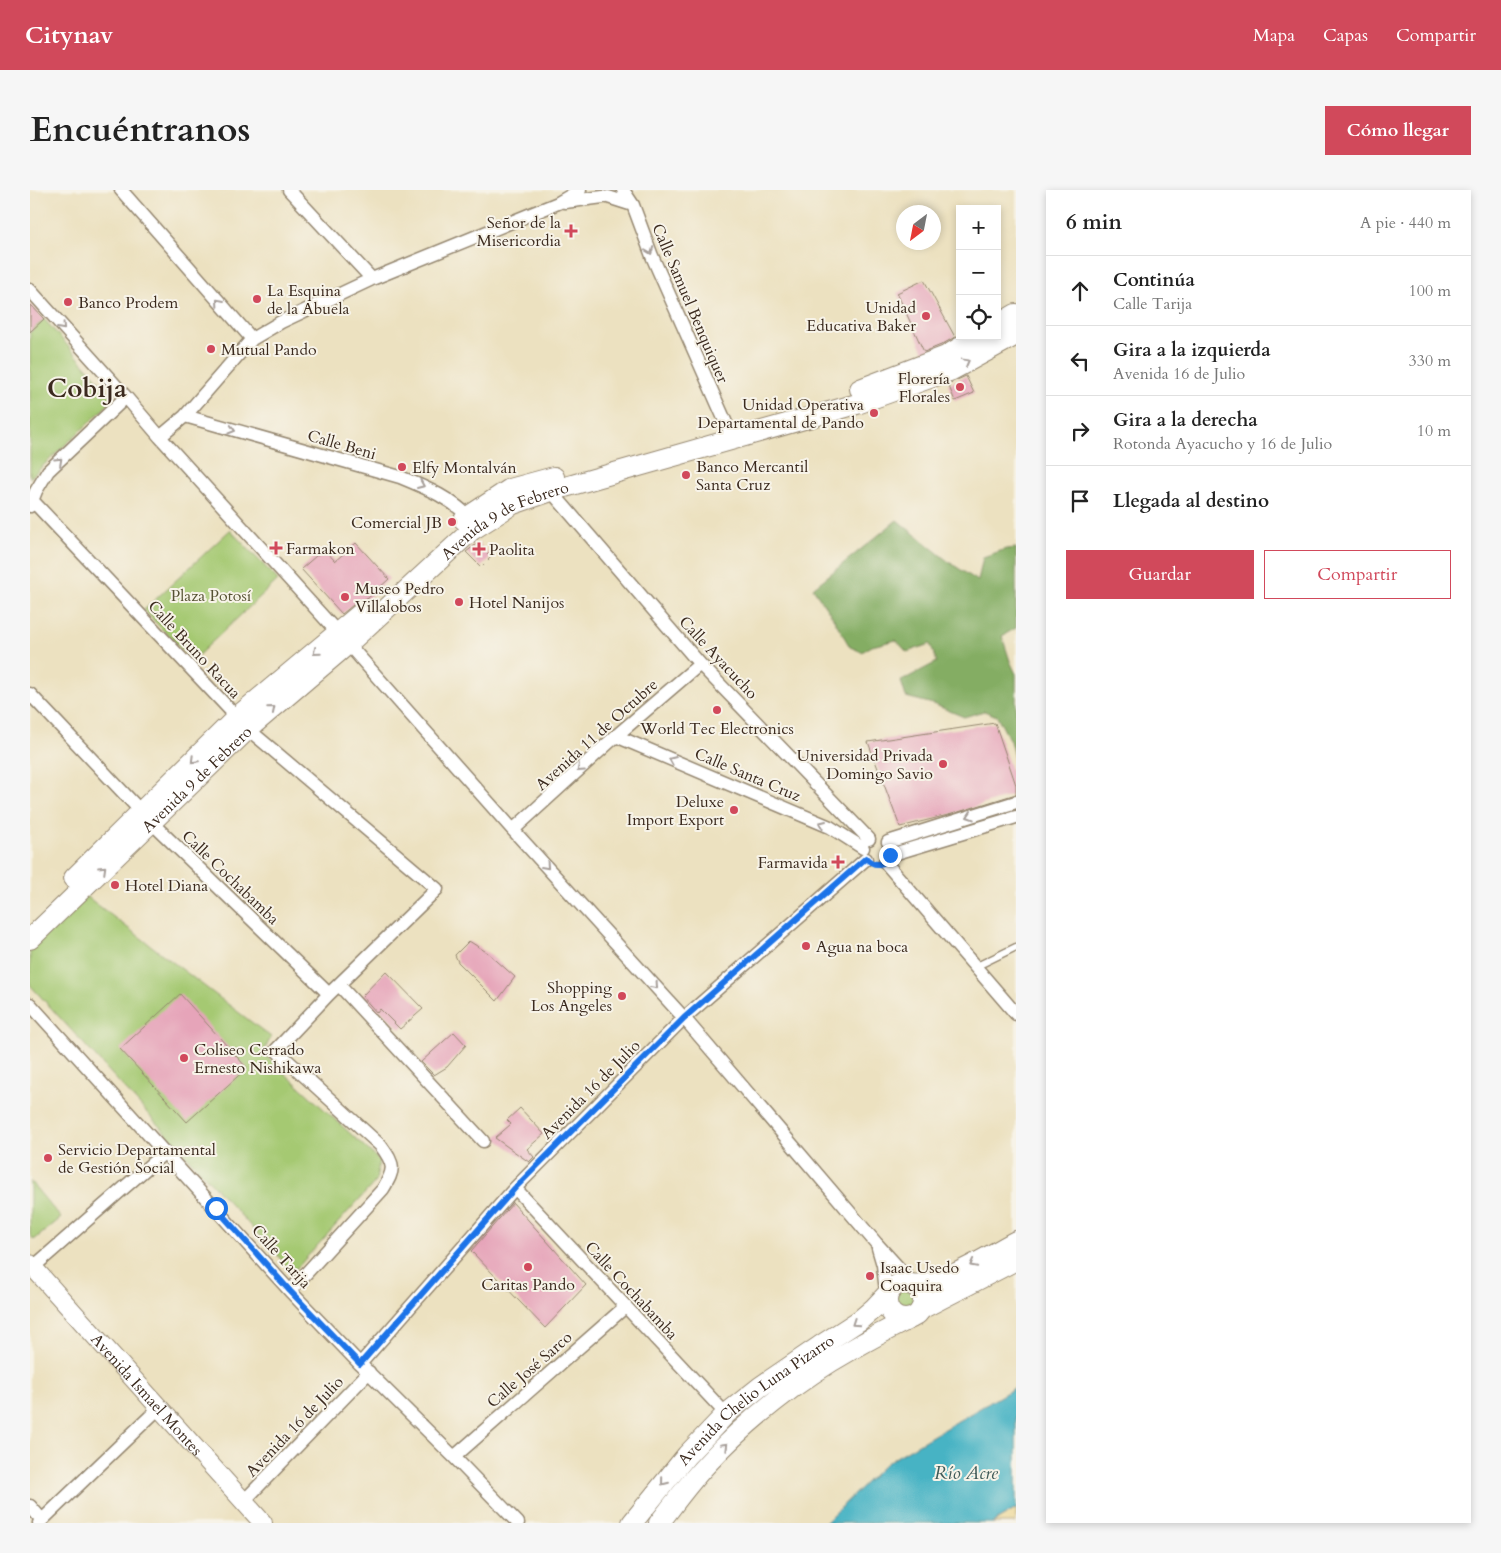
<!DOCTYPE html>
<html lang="es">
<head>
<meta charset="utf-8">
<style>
  :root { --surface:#fff; --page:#f6f6f6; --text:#222; --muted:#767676; --line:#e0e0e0; --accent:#d1495b }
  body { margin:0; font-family:Cardo,serif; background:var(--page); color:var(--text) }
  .controls { position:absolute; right:15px; top:15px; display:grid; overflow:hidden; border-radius:0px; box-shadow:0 2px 8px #0003 }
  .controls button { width:45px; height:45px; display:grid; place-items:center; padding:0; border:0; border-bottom:1px solid var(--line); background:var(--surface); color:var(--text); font:25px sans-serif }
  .compass { position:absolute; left:866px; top:15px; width:45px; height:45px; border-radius:50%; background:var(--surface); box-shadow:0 2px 8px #0003; rotate:212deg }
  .stop { position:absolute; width:15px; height:15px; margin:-11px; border:4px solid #1a73e8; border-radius:50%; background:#fff }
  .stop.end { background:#1a73e8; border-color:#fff; box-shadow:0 1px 5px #0008 }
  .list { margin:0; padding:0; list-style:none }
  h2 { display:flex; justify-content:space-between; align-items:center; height:65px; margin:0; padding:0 20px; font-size:21px }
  h2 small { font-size:16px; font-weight:400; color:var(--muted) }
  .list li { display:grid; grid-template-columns:32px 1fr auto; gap:15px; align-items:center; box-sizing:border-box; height:70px; padding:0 20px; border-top:1px solid var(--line) }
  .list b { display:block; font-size:19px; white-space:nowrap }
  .list p { margin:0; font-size:16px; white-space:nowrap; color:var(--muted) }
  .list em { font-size:16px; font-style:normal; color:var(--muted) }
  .actions { display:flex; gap:10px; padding:15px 20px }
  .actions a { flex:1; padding:11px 0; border:1px solid var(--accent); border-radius:0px; text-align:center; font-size:18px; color:var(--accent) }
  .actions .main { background:var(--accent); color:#fff }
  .icon { flex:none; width:28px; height:28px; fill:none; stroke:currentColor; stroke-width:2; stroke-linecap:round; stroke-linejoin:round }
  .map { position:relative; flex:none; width:986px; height:1333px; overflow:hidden; border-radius:0px }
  header { display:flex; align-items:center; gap:30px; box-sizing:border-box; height:70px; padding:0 25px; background:var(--accent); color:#fff }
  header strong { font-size:24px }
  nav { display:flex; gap:28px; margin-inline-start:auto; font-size:18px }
  .intro { display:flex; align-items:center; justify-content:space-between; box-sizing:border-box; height:120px; padding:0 30px }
  h1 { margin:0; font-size:35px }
  .button { padding:12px 22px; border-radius:0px; background:var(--accent); color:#fff; font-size:18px; font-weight:700 }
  main { display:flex; gap:30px; padding:0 30px }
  aside { flex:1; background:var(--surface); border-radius:0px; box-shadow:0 2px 8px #0003 }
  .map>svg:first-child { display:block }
  .green { fill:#a5c972; stroke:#707a48 }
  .forest { fill:#84ad64; stroke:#606c41 }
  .sand { fill:#eeda9e; stroke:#94825e }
  .water { fill:#47b3c4; stroke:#416e71 }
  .building { fill:#e6a4b9 }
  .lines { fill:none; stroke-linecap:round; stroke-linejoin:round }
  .lane-casing { stroke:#94866f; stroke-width:9 }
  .street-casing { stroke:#94866f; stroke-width:15 }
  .secondary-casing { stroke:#94866f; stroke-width:20 }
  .primary-casing { stroke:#94866f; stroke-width:22 }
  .lane { stroke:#fff; stroke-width:6 }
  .street { stroke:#fff; stroke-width:12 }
  .secondary { stroke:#fff; stroke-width:18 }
  .primary { stroke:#fff; stroke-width:20 }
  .oneway { stroke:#a79f9a }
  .route { stroke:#1a73e8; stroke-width:6 }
  .poi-dot { fill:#d1495b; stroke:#f7f3e8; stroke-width:2 }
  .labels { text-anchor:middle; stroke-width:4; stroke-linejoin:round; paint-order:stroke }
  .poi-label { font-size:16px; fill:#3b2a1e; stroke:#f7f3e8; text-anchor:start }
  .street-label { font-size:16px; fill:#3b2a1e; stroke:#f7f3e8 }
  .park-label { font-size:16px; fill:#565233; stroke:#f7f3e8 }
  .water-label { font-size:18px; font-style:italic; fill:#3f5a58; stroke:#f7f3e8 }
  .town-label { font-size:26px; font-weight:bold; fill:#3b2a1e; stroke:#f7f3e8 }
</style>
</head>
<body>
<header>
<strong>Citynav</strong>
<nav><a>Mapa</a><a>Capas</a><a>Compartir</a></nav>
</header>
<div class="intro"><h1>Encuéntranos</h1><a class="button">Cómo llegar</a></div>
<main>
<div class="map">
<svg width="986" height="1333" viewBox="0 0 986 1333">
  <rect width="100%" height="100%" fill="#f7f3e8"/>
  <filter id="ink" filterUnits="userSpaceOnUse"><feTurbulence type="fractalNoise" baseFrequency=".02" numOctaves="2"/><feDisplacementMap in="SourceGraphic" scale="10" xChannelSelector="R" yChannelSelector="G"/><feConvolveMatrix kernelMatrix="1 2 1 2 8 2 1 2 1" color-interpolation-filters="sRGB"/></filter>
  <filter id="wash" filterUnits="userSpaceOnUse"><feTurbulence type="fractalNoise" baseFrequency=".0096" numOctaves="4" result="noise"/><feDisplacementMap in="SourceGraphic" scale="20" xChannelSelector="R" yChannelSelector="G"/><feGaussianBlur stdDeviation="1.12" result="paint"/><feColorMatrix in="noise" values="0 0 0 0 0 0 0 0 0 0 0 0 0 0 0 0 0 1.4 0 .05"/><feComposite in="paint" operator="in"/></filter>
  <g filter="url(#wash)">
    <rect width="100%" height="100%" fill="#ece1c0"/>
    <path class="green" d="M 14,129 L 78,201 L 81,209 L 78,215 L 0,288 L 0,142 Z
      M 200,340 L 248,390 L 162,471 L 114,420 Z
      M 56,706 L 241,847 L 233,863 L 349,970 L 346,991 L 266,1079 L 259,1078 L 0,795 L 0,758 Z
      M 0,991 L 31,1028 L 4,1050 L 0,1045 Z
      M863 1111a11 11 0 1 1 22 0a11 11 0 1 1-22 0Z"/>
    <path class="forest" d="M 867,330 L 919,372 L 948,391 L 953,367 L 976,359 L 986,358 L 986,438 L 972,446 L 980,471 L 986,484 L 986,575 L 980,551 L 967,526 L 954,521 L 934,527 L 903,514 L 876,507 L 871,491 L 907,472 L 900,454 L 877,462 L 866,450 L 842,456 L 832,462 L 820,457 L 802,426 L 783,398 Z"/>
    <path class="sand" d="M 986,1319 L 986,1333 L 962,1333 Z"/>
    <path class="water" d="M 986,1197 L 986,1319 L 962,1333 L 795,1333 L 856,1273 Z"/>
    <g id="blocks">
      <path class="building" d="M 894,90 L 925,147 L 911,155 L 894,162 L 867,103 Z
        M 0,114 L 14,129 L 0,142 Z
        M 936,186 L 944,203 L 925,211 L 918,194 Z
        M 326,353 L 359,389 L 337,409 L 328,411 L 312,424 L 271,379 L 294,359 L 305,371 Z
        M 448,353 L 461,367 L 451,377 L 436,362 Z
        M 965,533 L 986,595 L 986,604 L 922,624 L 870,637 L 838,552 Z
        M 439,751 L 458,763 L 485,787 L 467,811 L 428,772 L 425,765 Z
        M 356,781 L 393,819 L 370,839 L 350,819 L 347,823 L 332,806 Z
        M 150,804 L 217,878 L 157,932 L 90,859 Z
        M 424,842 L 436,855 L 417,877 L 404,885 L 391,872 Z
        M 490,918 L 514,944 L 497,959 L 504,967 L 499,972 L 465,948 L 481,934 L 477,930 Z
        M 483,1013 L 556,1095 L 515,1138 L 441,1061 Z"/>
    </g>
  </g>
  <g filter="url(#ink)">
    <use href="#blocks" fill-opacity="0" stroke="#94866f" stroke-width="1"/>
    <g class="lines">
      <g class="lane-casing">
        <path id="lane" d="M 945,777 L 986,757"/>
      </g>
      <g class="street-casing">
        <path id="street" d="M 91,0 L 222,149
          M 259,0 L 342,89
          M 593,0 L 603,15 L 622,66 L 704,251
          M 578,7 L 603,15
          M 535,12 L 573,7
          M 0,100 L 96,207 L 130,247 L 318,454 L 483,640 L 654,828 L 846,1053 L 887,1098
          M 155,226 L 370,287 C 397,298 423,309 443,331
          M 130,247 L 155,226 L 222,149 L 251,132 L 342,89 L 528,13 L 550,0
          M 521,301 L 670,474 L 839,649
          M 0,308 L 218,539 L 407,699 L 299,804 L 246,860 L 351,956 C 365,975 365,979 353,999 L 260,1101
          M 0,316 L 6,301 L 18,281 L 96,207
          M 0,504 L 122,633 L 299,804
          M 586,546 L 800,637 L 833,658
          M 483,640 L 586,546 L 670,474
          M 858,652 L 986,612
          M 860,665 L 986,627
          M 855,672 L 986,824
          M 309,795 L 453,951
          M 0,814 L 260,1101 L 330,1174 L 424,1267 L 488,1333
          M 485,998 L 696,1224
          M 848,1058 L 853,1075 L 857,1110
          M 0,1080 L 135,962
          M 330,1174 L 485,998 L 654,828 L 836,669
          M 424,1267 L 595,1117
          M 213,1312 L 339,1182
          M 0,1316 L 12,1330
          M 9,1333 L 130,1217"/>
      </g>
      <g class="secondary-casing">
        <g id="secondary">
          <path id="s1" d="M 0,1074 L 233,1333"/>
        </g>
      </g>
      <g class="primary-casing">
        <g id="primary">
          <path d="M 967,135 L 986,124"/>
          <path d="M 830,199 L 916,166 L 949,146"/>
          <path d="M 434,330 L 439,326 L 480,299 L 524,287"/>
          <path d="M 44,688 L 207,527 L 335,420"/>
          <path id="s2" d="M 0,749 L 218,539 L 318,454 L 442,340 L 483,314 L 521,301 L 827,214 L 922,180 L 986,145"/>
          <circle cx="875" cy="1111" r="18"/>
          <path d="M 882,1095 C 916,1094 956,1067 986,1051"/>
          <path d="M 891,1119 L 986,1070"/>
          <path id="s3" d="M 602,1333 L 657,1265 L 696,1224 L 730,1197 L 790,1156 L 830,1130 L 844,1118 L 861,1100"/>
          <path d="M 629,1333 C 644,1314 658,1294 675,1276 C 715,1232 769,1189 821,1160 C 840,1149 859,1139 879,1129"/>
        </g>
      </g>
      <use href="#lane" class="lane"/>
      <use href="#street" class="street"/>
      <use href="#secondary" class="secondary"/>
      <use href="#primary" class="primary"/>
    </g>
    <defs><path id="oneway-chevron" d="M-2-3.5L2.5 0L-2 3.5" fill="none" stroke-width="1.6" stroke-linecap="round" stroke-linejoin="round" transform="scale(1.25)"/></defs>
    <g class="oneway">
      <use href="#oneway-chevron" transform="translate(620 61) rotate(69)"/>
      <use href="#oneway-chevron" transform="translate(189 112) rotate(-131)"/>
      <use href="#oneway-chevron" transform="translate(32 137) rotate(48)"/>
      <use href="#oneway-chevron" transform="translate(936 172) rotate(-29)"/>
      <use href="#oneway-chevron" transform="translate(202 240) rotate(16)"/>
      <use href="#oneway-chevron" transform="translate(29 271) rotate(-43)"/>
      <use href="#oneway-chevron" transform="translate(391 295) rotate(23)"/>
      <use href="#oneway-chevron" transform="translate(286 462) rotate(141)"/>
      <use href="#oneway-chevron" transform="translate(242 519) rotate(-40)"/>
      <use href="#oneway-chevron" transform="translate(164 570) rotate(135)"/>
      <use href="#oneway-chevron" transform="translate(642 570) rotate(-157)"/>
      <use href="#oneway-chevron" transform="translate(550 579) rotate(138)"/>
      <use href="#oneway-chevron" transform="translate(940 626) rotate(162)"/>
      <use href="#oneway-chevron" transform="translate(792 634) rotate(-157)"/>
      <use href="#oneway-chevron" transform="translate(516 676) rotate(48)"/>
      <use href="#oneway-chevron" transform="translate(73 679) rotate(-44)"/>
      <use href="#oneway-chevron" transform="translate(625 796) rotate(48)"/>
      <use href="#oneway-chevron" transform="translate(943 1074) rotate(152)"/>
      <use href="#oneway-chevron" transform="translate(825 1133) rotate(146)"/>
      <use href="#oneway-chevron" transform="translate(695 1256) rotate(-45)"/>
      <use href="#oneway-chevron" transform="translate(634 1292) rotate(129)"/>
    </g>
  </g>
  <g class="lines" filter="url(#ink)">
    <path class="route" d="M 186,1018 L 260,1101 L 330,1174 L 485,998 L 654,828 L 836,668 C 844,677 855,676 860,665"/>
  </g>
  <g class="poi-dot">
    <path d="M538.5 33.5h5v5h5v5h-5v5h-5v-5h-5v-5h5z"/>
    <circle cx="227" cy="109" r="5"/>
    <circle cx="38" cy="112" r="5"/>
    <circle cx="896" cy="126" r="5"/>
    <circle cx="181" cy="159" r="5"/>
    <circle cx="930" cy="197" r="5"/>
    <circle cx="844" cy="223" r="5"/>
    <circle cx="372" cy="277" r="5"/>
    <circle cx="656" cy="285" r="5"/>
    <circle cx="422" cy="332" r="5"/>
    <path d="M243.5 350.5h5v5h5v5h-5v5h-5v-5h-5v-5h5z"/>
    <path d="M446.5 351.5h5v5h5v5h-5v5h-5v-5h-5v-5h5z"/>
    <circle cx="315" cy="407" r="5"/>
    <circle cx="429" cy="412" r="5"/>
    <circle cx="687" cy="520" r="5"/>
    <circle cx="913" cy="574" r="5"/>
    <circle cx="704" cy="620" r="5"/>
    <path d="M805.5 664.5h5v5h5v5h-5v5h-5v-5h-5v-5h5z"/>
    <circle cx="85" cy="695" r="5"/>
    <circle cx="776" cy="756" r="5"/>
    <circle cx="592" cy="806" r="5"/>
    <circle cx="154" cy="868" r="5"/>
    <circle cx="18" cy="968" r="5"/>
    <circle cx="498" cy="1077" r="5"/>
    <circle cx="840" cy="1086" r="5"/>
  </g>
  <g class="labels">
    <g class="poi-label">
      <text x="531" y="38" text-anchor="end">Señor de la<tspan x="531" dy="18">Misericordia</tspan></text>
      <text x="237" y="106">La Esquina<tspan x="237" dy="18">de la Abuela</tspan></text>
      <text x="48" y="118">Banco Prodem</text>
      <text x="886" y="123" text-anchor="end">Unidad<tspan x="886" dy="18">Educativa Baker</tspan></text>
      <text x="191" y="165">Mutual Pando</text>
      <text x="920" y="194" text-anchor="end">Florería<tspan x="920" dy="18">Florales</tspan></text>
      <text x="834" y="220" text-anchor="end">Unidad Operativa<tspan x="834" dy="18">Departamental de Pando</tspan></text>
      <text x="666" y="282">Banco Mercantil<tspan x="666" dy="18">Santa Cruz</tspan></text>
      <text x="382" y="283">Elfy Montalván</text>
      <text x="412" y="338" text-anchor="end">Comercial JB</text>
      <text x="256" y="364">Farmakon</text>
      <text x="459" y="365">Paolita</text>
      <text x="325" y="404">Museo Pedro<tspan x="325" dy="18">Villalobos</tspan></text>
      <text x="439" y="418">Hotel Nanijos</text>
      <text x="687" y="544" text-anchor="middle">World Tec Electronics</text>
      <text x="903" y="571" text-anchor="end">Universidad Privada<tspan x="903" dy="18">Domingo Savio</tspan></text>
      <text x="694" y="617" text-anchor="end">Deluxe<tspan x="694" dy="18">Import Export</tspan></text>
      <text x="798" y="678" text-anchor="end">Farmavida</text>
      <text x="95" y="701">Hotel Diana</text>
      <text x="786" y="762">Agua na boca</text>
      <text x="582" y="803" text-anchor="end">Shopping<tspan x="582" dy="18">Los Angeles</tspan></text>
      <text x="164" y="865">Coliseo Cerrado<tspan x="164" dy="18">Ernesto Nishikawa</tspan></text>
      <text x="28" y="965">Servicio Departamental<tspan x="28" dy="18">de Gestión Social</tspan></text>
      <text x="850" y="1083">Isaac Usedo<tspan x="850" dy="18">Coaquira</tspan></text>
      <text x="498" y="1100" text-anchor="middle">Caritas Pando</text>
    </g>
    <g class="street-label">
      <text transform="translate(661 113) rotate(67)" y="6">Calle Samuel Benquiquer</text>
      <text transform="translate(312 254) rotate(16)" y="6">Calle Beni</text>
      <text dy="6" stroke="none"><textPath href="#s2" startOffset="636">Avenida 9 de Febrero</textPath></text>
      <text transform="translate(165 459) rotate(47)" y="6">Calle Bruno Racua</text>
      <text transform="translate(689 467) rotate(47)" y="6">Calle Ayacucho</text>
      <text transform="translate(566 544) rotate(-42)" y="6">Avenida 11 de Octubre</text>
      <text transform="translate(718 584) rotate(23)" y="6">Calle Santa Cruz</text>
      <text dy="6" stroke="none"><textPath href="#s2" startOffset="231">Avenida 9 de Febrero</textPath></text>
      <text transform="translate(201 687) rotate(44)" y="6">Calle Cochabamba</text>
      <text transform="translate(560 899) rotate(-45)" y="6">Avenida 16 de Julio</text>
      <text transform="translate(252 1066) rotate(48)" y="6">Calle Tarija</text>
      <text transform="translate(602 1100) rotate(47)" y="6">Calle Cochabamba</text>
      <text transform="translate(499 1179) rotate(-41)" y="6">Calle José Sarco</text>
      <text dy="6" stroke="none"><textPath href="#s1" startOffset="175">Avenida Ismael Montes</textPath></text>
      <text dy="6" stroke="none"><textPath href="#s3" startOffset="176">Avenida Chelio Luna Pizarro</textPath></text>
      <text transform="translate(264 1236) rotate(-46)" y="6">Avenida 16 de Julio</text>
    </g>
    <g class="park-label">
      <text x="181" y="411">Plaza Potosí</text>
    </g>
    <g class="water-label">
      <text x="936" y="1289">Río Acre</text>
    </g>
    <g class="town-label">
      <text x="57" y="207">Cobija</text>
    </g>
  </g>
</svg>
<div class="controls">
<button>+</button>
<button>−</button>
<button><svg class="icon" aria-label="locate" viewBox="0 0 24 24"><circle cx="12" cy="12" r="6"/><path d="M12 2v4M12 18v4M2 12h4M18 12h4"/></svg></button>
</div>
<svg class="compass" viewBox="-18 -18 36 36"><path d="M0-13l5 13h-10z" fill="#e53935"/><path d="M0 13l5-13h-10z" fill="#767676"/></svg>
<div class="stop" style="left:186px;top:1018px"></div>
<div class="stop end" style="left:860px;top:665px"></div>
</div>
<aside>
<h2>6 min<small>A pie · 440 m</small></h2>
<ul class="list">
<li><svg class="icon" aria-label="ahead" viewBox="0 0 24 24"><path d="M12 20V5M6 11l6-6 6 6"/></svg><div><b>Continúa</b><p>Calle Tarija</p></div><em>100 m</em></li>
<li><svg class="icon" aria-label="left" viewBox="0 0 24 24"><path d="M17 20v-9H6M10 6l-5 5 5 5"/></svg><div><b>Gira a la izquierda</b><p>Avenida 16 de Julio</p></div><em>330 m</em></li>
<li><svg class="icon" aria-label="right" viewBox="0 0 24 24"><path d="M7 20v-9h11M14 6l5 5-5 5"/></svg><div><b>Gira a la derecha</b><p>Rotonda Ayacucho y 16 de Julio</p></div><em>10 m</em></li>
<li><svg class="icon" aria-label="arrive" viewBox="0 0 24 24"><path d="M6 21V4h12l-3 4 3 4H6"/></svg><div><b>Llegada al destino</b></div></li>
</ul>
<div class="actions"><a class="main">Guardar</a><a>Compartir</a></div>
</aside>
</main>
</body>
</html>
